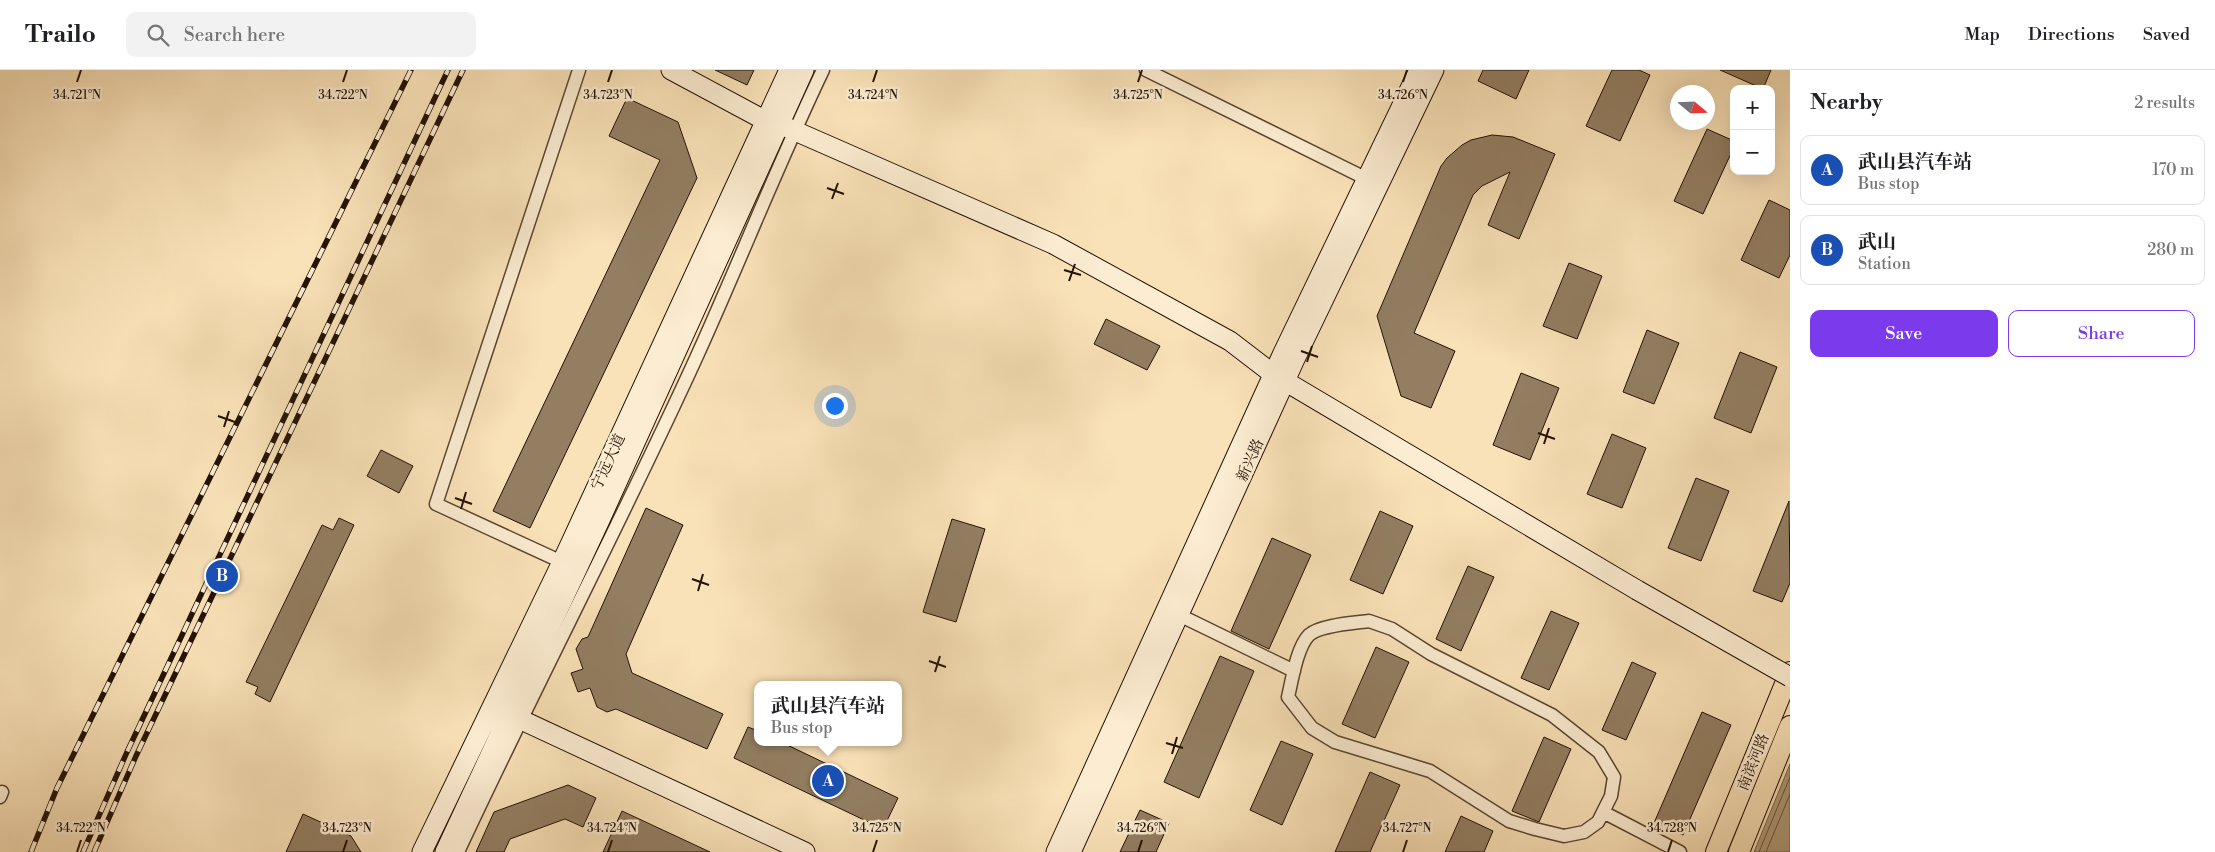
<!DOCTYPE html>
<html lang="en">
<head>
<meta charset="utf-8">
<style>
  :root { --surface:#fff; --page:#f2f2f2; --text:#202124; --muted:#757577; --line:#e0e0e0; --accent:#7c3aed }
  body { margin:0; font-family:"Libre Bodoni","Noto Serif SC",serif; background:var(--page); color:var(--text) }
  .controls { position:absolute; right:15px; top:15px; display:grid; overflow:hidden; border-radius:10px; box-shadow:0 5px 20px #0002 }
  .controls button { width:45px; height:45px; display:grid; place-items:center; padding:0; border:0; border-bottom:1px solid var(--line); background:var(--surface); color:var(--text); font:25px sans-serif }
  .compass { position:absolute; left:1670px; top:15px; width:45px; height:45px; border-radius:50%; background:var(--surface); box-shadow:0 5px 20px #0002; rotate:109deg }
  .you { position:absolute; left:834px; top:335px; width:18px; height:18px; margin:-12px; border:4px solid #fff; border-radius:50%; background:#1a73e8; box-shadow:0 0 0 8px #1a73e833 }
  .badge { display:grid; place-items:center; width:32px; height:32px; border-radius:50%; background:var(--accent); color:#fff; font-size:16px; font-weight:700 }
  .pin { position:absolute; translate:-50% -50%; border:2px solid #fff; box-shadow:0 1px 5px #0006 }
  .popup { position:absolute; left:754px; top:611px; width:148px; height:65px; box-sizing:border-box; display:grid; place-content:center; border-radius:10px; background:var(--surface); filter:drop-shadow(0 1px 4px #0005); font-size:16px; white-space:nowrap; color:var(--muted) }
  .popup b { font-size:19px; color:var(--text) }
  .popup::after { content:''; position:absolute; left:50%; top:100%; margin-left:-10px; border:10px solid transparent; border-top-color:var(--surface) }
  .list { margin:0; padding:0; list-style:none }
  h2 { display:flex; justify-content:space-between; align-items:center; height:65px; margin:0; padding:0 20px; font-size:21px }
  h2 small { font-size:16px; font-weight:400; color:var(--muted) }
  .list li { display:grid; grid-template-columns:32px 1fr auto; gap:15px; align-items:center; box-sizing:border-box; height:70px; margin:0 10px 10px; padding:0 10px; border:1px solid var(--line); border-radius:10px }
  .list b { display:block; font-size:19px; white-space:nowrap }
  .list p { margin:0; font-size:16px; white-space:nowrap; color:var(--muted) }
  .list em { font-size:16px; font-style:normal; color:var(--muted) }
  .actions { display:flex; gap:10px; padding:15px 20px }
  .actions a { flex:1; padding:11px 0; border:1px solid var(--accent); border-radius:10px; text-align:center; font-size:18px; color:var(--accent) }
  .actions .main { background:var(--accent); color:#fff }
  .icon { flex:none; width:28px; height:28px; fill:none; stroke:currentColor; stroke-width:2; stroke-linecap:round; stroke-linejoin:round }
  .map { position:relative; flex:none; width:1790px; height:782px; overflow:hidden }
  header { display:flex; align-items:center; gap:30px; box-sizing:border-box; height:70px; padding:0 25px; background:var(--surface); border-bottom:1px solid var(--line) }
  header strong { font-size:24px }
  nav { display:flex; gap:28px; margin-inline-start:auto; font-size:18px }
  .search { width:350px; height:45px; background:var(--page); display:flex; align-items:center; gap:12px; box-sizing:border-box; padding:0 18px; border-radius:10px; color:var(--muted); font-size:19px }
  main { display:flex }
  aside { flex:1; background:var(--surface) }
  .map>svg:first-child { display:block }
  .water { fill:#b19b7b; stroke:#78644b }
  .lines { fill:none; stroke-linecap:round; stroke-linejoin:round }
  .shore { stroke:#6a5640; stroke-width:1 }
  .building { fill:#937e62; stroke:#231104 }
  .street-casing { stroke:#594531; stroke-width:15 }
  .secondary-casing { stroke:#231104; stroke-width:21 }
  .primary-casing { stroke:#231104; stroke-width:22 }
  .street { stroke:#fcecd1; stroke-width:12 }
  .secondary { stroke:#fcecd1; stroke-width:19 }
  .primary { stroke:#fae2b8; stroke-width:20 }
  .rail-casing { stroke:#231104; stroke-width:5.5 }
  .rail { stroke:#fcecd1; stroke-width:4; stroke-dasharray:11; stroke-linecap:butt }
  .secondary-bridge-casing { stroke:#231104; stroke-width:21; stroke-linecap:butt }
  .secondary-bridge { stroke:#fcecd1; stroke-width:19 }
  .ticks { fill:none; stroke:#231104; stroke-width:2 }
  .labels { text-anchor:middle; stroke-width:5; stroke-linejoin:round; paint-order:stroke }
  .street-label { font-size:15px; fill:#231104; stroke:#fcecd1 }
  .ticks-label { font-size:12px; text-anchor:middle; fill:#231104; stroke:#fcecd1; stroke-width:5; stroke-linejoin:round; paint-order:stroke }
</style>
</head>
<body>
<header>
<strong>Trailo</strong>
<div class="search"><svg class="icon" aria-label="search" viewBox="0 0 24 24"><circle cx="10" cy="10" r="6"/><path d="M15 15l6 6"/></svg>Search here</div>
<nav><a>Map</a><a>Directions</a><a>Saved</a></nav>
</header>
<main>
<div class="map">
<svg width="1790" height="782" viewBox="0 0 1790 782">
  <rect width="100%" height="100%" fill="#fae2b8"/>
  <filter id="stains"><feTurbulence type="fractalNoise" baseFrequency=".004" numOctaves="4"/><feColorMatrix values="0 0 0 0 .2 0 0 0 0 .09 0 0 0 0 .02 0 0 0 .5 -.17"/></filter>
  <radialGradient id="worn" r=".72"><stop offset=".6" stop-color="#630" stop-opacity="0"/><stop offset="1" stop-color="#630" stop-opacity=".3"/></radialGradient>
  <path class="water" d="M 1790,694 L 1790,782 L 1754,782 Z"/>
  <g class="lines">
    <path class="shore" d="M 1759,782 L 1790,707
      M 1766,782 L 1790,724"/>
  </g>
  <path class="building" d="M 715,0 L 754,0 L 747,15 Z
    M 1483,0 L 1529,0 L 1516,29 L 1478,11 Z
    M 1612,0 L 1639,0 L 1650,5 L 1620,71 L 1586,56 Z
    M 1720,0 L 1771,0 L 1763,19 Z
    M 627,28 L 678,52 L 697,108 L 530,458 L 493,441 L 660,90 L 609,66 Z
    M 1707,59 L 1734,71 L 1734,77 L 1703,144 L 1674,131 Z
    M 1492,65 L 1513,67 L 1555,84 L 1519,169 L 1488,155 L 1510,102 L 1482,116 L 1473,125 L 1414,263 L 1455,281 L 1431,338 L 1401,326 L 1377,246 L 1441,96 L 1447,88 L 1462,75 L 1471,70 Z
    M 1769,130 L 1790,140 L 1790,185 L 1779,208 L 1741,190 Z
    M 1569,193 L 1602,206 L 1577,269 L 1543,256 Z
    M 1106,249 L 1160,276 L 1147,300 L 1094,274 Z
    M 1647,260 L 1679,273 L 1654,334 L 1623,322 Z
    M 1740,282 L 1777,297 L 1751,363 L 1714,348 Z
    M 1521,303 L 1559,318 L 1530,390 L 1493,375 Z
    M 1612,364 L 1646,378 L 1622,438 L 1587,424 Z
    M 381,380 L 413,396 L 399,423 L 367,406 Z
    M 1696,408 L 1729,421 L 1701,491 L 1668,478 Z
    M 1789,431 L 1790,513 L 1782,532 L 1753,521 Z
    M 646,438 L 683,455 L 626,584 L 632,603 L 723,644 L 707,679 L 616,639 L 607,642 L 597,637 L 590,618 L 578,622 L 571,603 L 583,599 L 576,579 L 582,569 L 588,567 Z
    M 1380,441 L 1413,456 L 1383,524 L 1350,510 Z
    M 339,448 L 354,455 L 270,632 L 255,624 L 258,617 L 246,612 L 322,455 L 333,460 Z
    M 952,449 L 985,459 L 956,552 L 923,542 Z
    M 1272,468 L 1311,485 L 1269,579 L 1231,561 Z
    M 1468,496 L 1494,507 L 1461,581 L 1436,569 Z
    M 1551,541 L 1579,553 L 1549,620 L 1521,608 Z
    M 1376,577 L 1409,592 L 1375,668 L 1342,654 Z
    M 1220,586 L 1254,601 L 1199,728 L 1164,712 Z
    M 1632,592 L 1656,603 L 1626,670 L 1602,660 Z
    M 1702,642 L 1731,655 L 1683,765 L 1654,753 Z
    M 748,657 L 758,661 L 758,672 L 781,672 L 898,728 L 883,759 L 734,688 Z
    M 1544,667 L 1571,679 L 1539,752 L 1512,741 Z
    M 1281,671 L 1313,684 L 1282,755 L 1250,740 Z
    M 1370,702 L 1400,715 L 1370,782 L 1335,782 Z
    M 568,715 L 596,728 L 583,757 L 565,749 L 510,769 L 504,782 L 476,782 L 494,742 Z
    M 1140,740 L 1169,753 L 1156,782 L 1120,782 Z
    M 622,741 L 710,782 L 603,782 Z
    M 303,744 L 351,766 L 361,782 L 286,782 Z
    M 1461,746 L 1493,761 L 1484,782 L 1445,782 Z"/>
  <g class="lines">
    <g class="street-casing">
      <path id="street" d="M 1146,0 L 1367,109
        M 562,492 L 436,434 L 579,0
        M 1173,542 L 1294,601
        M 1369,551 L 1392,559 L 1431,584 L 1552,645 L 1599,682 L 1614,707 L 1611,726 L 1598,752 L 1584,762 L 1564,766 L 1535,759 L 1509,751 L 1430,701 L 1335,672 L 1312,658 L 1288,627 C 1292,610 1297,577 1309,565 C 1320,555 1354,553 1369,551 Z
        M 0,727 L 2,722
        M 1603,742 L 1680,782
        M 458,782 C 535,616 621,453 697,286 C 740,191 778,94 823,0"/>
    </g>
    <g class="secondary-casing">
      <path id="secondary" d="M 671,0 L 766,51 L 779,54 L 1053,174 L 1230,271 L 1273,304 L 1637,520
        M 498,639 L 805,782
        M 422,782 L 562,492 L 789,0
        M 445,782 L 600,450 L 804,0
        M 1056,782 L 1283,283 L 1419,0
        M 1071,782 L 1295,289 L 1434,0"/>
    </g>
    <g class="primary-casing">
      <path id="primary" d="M 1716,782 L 1790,602
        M 1739,782 L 1790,656"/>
    </g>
    <use href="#street" class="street"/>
    <use href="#secondary" class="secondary"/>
    <use href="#primary" class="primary"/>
    <g class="rail-casing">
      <path id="rail" d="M 31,782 L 57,718 L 411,0
        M 83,782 L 127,682 L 448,0
        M 94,782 L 136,686 L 463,0"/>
    </g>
    <use href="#rail" class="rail"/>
    <g class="secondary-bridge-casing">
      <path id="secondary-bridge" d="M 1637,520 L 1790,607"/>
    </g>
    <use href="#secondary-bridge" class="secondary-bridge"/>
  </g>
  <path class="ticks" d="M 77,12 L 81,0M 343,12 L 347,0M 608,12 L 612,0M 873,12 L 877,0M 1138,12 L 1142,0M 1403,12 L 1407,0M 827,118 L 844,124M 832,129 L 838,113M 1064,200 L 1081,205M 1069,211 L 1075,194M 1301,281 L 1318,287M 1307,292 L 1312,276M 218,346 L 235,352M 224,357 L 229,341M 1538,363 L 1555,369M 1544,374 L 1549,358M 455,428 L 472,434M 461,439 L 466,422M 692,509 L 709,515M 698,521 L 703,504M 929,591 L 946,597M 935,602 L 940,586M 1166,673 L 1183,678M 1172,684 L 1177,667M 77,782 L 81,770M 343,782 L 347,770M 608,782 L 612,770M 873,782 L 877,770M 1138,782 L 1142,770M 1403,782 L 1407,770M 1668,782 L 1672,770"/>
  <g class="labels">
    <g class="street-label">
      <text transform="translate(1250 390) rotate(-66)" y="5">新兴路</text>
      <text transform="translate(608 392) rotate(-65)" y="5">宁远大道</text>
      <text transform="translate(1753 692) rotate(-68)" y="5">南滨河路</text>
    </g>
  </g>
  <g class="ticks-label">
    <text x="343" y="29">34.722°N</text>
    <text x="608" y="29">34.723°N</text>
    <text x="873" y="29">34.724°N</text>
    <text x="1138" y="29">34.725°N</text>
    <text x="77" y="29">34.721°N</text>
    <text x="1403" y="29">34.726°N</text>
    <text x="81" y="762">34.722°N</text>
    <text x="347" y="762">34.723°N</text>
    <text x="612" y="762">34.724°N</text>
    <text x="877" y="762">34.725°N</text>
    <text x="1142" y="762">34.726°N</text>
    <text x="1407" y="762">34.727°N</text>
    <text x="1672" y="762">34.728°N</text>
  </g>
  <rect width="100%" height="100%" filter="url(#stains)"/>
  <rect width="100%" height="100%" fill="url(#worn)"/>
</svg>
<div class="controls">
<button>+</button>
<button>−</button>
</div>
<svg class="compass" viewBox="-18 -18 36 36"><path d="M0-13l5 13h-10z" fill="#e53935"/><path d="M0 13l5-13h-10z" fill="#757577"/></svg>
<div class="you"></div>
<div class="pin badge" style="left:828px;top:711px;background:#1a4fb4">A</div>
<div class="popup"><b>武山县汽车站</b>Bus stop</div>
<div class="pin badge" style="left:222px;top:506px;background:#1a4fb4">B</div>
</div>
<aside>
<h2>Nearby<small>2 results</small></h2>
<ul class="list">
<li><span class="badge" style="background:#1a4fb4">A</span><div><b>武山县汽车站</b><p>Bus stop</p></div><em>170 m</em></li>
<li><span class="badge" style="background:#1a4fb4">B</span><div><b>武山</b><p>Station</p></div><em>280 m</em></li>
</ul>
<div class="actions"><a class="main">Save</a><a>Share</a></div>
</aside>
</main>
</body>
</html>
